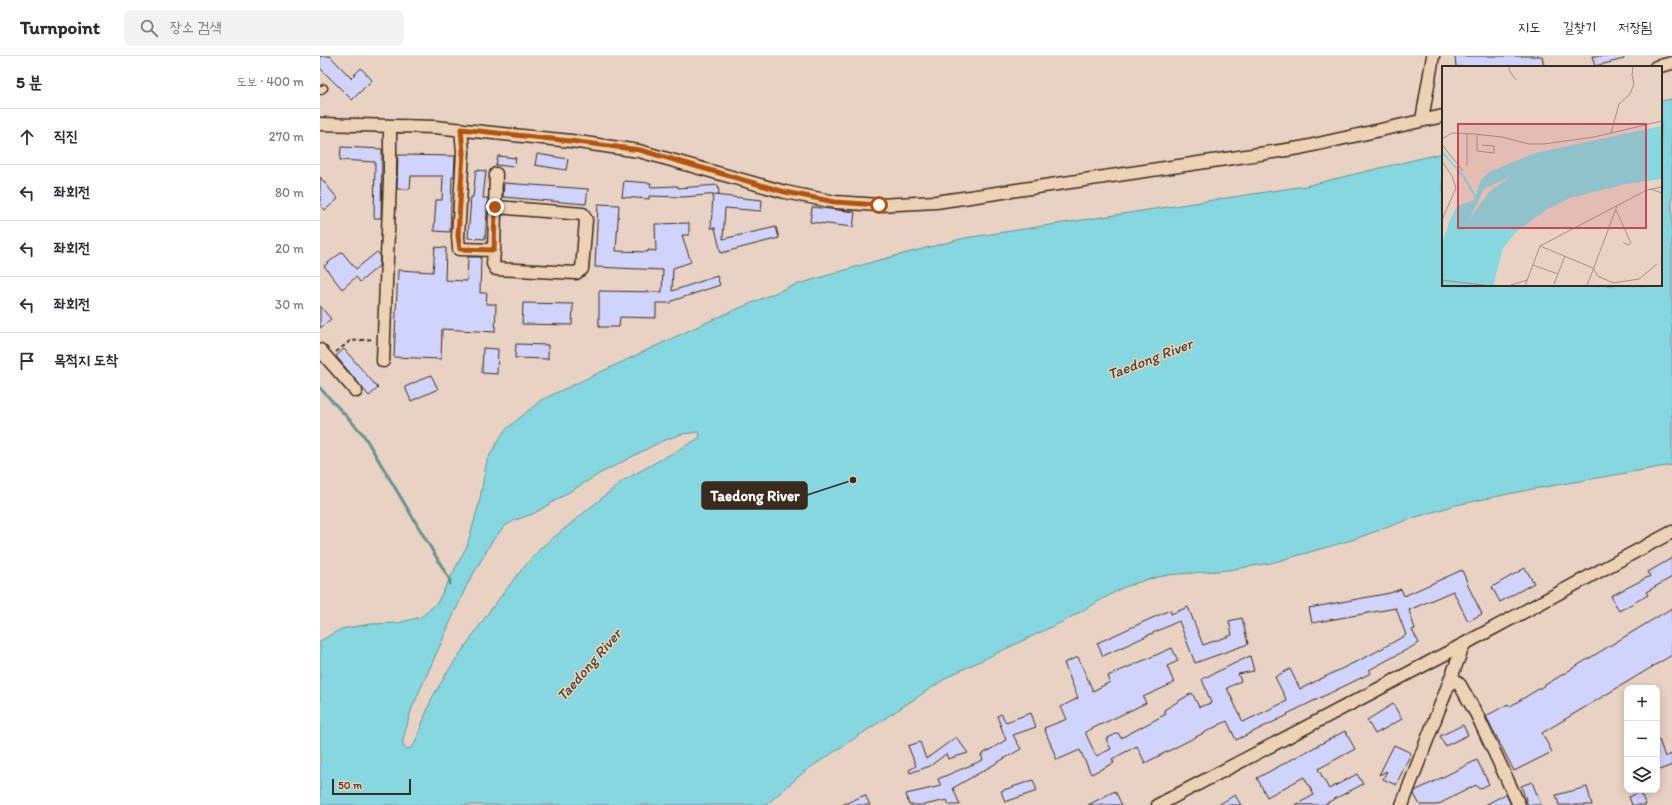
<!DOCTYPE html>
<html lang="ko">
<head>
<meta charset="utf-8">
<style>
  :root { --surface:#fff; --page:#f2f2f3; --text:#2b2b33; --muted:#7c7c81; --line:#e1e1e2 }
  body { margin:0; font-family:Itim,"Poor Story",sans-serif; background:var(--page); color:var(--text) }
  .controls { position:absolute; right:12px; bottom:12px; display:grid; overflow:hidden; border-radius:8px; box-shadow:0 2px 10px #0003 }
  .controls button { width:36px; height:36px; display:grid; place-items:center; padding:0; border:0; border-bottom:1px solid var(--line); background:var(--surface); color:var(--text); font:20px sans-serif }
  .scale { position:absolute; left:12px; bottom:10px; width:79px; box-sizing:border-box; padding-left:4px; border:2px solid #3b2a1e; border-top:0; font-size:11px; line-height:14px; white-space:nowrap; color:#3b2a1e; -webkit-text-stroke:3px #eed2b5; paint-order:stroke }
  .stop { position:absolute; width:12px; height:12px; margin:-9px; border:3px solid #b45309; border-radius:50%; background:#fff }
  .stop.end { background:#b45309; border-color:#fff; box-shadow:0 1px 4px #0008 }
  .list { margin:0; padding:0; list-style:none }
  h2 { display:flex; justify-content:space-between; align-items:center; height:52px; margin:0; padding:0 16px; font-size:17px }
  h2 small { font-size:13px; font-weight:400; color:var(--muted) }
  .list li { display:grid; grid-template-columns:26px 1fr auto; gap:12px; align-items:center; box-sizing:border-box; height:56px; padding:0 16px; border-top:1px solid var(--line) }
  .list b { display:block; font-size:15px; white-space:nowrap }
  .list em { font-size:13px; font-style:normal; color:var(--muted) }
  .icon { flex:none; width:22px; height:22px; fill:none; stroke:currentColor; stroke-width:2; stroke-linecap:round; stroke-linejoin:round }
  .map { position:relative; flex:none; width:1352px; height:749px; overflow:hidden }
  header { display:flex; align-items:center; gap:24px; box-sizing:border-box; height:56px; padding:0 20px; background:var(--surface); border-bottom:1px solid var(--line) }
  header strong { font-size:19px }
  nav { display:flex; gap:22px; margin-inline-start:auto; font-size:14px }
  .search { width:280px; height:36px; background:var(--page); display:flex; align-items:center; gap:10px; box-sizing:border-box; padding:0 14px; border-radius:8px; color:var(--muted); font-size:15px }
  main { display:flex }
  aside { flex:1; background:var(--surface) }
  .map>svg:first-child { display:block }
  .water { fill:#86d7e0; stroke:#689292; fill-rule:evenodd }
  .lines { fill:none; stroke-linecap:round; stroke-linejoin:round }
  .stream { stroke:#689292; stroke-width:3 }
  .building { fill:#d0d3fc; stroke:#3b2a1e }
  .service-casing { stroke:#3b2a1e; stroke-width:9 }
  .minor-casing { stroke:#3b2a1e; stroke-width:15 }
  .path { stroke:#3b2a1e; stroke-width:2; stroke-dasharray:4 3; stroke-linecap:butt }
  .service { stroke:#eed2b5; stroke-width:6 }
  .minor { stroke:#eed2b5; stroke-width:12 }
  .route { stroke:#b45309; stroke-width:5 }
  .labels { text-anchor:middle; stroke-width:3; stroke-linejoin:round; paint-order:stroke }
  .water-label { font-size:15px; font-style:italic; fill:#46443b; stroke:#eed2b5 }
  .inset-river { fill:none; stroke:#86d7e0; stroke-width:2 }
  .inset-road { fill:none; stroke:#a38f81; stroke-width:1 }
  .view { fill:#ca4758; fill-opacity:0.15; stroke:#ca4758; stroke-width:2 }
  .inset-edge { fill:none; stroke:#3b2a1e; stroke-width:2 }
  .leader { fill:none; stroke:#3b2a1e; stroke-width:1.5 }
  .callout-dot { fill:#3b2a1e; stroke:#eed2b5; stroke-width:1.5 }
  .callout { fill:#3b2a1e; stroke:#3b2a1e; stroke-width:1.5 }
  .callout-label { font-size:15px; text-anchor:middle; font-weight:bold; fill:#fff }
</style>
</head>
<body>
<header>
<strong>Turnpoint</strong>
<div class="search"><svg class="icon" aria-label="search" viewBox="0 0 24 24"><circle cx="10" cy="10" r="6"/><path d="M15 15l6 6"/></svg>장소 검색</div>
<nav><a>지도</a><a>길찾기</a><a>저장됨</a></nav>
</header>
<main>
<aside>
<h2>5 분<small>도보 · 400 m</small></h2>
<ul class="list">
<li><svg class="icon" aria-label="ahead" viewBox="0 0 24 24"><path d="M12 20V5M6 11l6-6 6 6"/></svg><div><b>직진</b></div><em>270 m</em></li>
<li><svg class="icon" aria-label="left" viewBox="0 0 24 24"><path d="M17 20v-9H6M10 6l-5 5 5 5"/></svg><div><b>좌회전</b></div><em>80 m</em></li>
<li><svg class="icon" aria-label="left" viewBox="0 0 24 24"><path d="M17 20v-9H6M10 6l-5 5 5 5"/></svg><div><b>좌회전</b></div><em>20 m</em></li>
<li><svg class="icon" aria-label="left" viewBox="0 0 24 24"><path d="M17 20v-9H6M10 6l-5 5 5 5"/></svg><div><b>좌회전</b></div><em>30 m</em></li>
<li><svg class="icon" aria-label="arrive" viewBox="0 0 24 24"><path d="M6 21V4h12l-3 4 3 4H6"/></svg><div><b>목적지 도착</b></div></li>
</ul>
</aside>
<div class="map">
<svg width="1352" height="749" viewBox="0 0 1352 749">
  <rect width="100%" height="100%" fill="#e8d2c3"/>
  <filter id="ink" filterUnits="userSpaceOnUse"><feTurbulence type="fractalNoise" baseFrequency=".025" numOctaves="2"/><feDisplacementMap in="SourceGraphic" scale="8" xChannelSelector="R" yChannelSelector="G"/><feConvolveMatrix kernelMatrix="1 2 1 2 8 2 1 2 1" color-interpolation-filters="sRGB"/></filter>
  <g filter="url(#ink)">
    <path class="water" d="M 1352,43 L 1352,409 L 1208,434 L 1136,449 L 1093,462 L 1032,484 L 951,507 L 908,514 L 848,519 L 825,524 L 802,532 L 744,565 L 631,619 L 485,715 L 446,749 L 0,749 L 0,585 L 21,573 L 50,568 L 78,567 L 101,561 L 117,547 L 147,490 L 159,448 L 167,404 L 184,375 L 221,344 L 387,266 L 469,231 L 552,206 L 645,182 L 985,130 L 1123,97 L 1123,229 L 1341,229 L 1341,45 ZM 379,376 L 380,381 L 376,384 L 304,424 L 222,491 L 198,518 L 169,556 L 126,618 L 111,644 L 95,687 L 91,692 L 87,693 L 83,690 L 83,683 L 92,652 L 146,531 L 172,485 L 185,470 L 195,464 L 213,458 L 279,418 L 342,385 L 362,378 Z"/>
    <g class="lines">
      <path class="stream" d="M 0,332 L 43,378 L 130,524 L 130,528"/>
    </g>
    <path class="building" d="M 0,0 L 10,0 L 31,22 L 41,12 L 52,24 L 32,44 L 0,12 Z
      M 1135,0 L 1222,0 L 1224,11 L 1215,11 L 1215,10 L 1136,11 Z
      M 1272,0 L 1303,0 L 1304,3 L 1275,10 Z
      M 21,91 L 62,93 L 61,162 L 54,162 L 55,106 L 20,104 Z
      M 217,98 L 248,103 L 246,114 L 215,109 Z
      M 78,99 L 135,100 L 134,121 L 132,121 L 130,176 L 114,175 L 116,144 L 122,144 L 123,120 L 91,120 L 90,133 L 77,133 Z
      M 178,100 L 196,102 L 194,111 L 176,109 Z
      M 156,114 L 166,115 L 163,142 L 168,142 L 165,183 L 148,182 L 151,141 L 153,141 Z
      M 0,121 L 18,143 L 5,154 L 0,148 Z
      M 304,125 L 331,127 L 330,131 L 358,130 L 358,132 L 398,129 L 399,138 L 363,141 L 329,140 L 329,143 L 302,141 Z
      M 184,127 L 268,133 L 266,148 L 183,141 Z
      M 393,139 L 442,144 L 441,155 L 405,152 L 403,183 L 456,171 L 459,182 L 401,197 L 395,172 L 391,172 Z
      M 278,148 L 299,149 L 296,195 L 328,196 L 328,194 L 336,195 L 335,168 L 369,167 L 369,179 L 362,179 L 371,206 L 353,212 L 352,235 L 397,220 L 400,229 L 352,245 L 351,247 L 336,247 L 336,262 L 300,261 L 299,271 L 279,271 L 279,235 L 342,236 L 343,214 L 275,211 Z
      M 492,151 L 535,156 L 533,171 L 490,166 Z
      M 115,191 L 126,192 L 125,224 L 147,225 L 148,201 L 161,201 L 160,237 L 167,237 L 166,248 L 176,248 L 175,276 L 122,273 L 121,303 L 74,301 L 78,214 L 113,216 Z
      M 22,196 L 36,213 L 57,196 L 60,199 L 59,210 L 40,226 L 36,221 L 22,233 L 4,210 Z
      M 203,247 L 253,248 L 252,269 L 202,268 Z
      M 0,250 L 11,263 L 0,272 Z
      M 196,288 L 228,289 L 228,303 L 195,302 Z
      M 163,292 L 178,293 L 177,318 L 162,317 Z
      M 24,293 L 58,332 L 49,340 L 16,300 Z
      M 111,319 L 118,333 L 91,345 L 85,331 Z
      M 1352,502 L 1352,521 L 1326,536 L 1328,539 L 1299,555 L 1291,540 L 1330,520 L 1328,516 Z
      M 1205,512 L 1214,527 L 1180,546 L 1172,531 Z
      M 1142,514 L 1148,528 L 1147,528 L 1162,558 L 1148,565 L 1133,535 L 1089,554 L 1095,573 L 1092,574 L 1099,587 L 1049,614 L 1051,617 L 967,658 L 968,659 L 916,684 L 907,665 L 825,707 L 817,690 L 792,703 L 794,707 L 771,718 L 760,694 L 737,704 L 724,672 L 747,663 L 741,651 L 758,642 L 744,607 L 758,601 L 773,635 L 790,626 L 788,620 L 852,592 L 858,605 L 847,610 L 854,627 L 823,641 L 826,647 L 765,676 L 776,700 L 791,693 L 786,683 L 798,677 L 801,682 L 846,658 L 844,654 L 872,637 L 879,651 L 891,647 L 882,623 L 930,600 L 934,615 L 918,618 L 921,625 L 907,632 L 923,666 L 967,645 L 955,621 L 970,613 L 980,633 L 1052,598 L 1086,579 L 1076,552 L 992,567 L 989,552 L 1070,537 L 1081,533 L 1084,540 Z
      M 868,551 L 883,589 L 912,579 L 909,565 L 922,562 L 928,588 L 875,607 L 859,565 L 783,600 L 777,587 L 850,554 L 851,558 Z
      M 1352,552 L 1352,599 L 1222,677 L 1232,696 L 1194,715 L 1166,660 L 1188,648 L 1189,651 Z
      M 1073,648 L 1082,663 L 1055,678 L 1047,664 Z
      M 711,657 L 716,671 L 693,679 L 701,693 L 633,732 L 640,749 L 629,749 L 627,744 L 604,749 L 589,749 L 586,738 L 621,730 L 618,723 L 663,704 L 661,699 L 686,684 L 677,660 L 681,658 L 686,666 Z
      M 1143,669 L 1148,679 L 1125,690 L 1120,680 Z
      M 1025,675 L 1035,693 L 998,713 L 1009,733 L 1037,718 L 1043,728 L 1003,749 L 975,749 L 994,739 L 984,721 L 947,741 L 937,722 Z
      M 636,681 L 648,697 L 628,703 L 626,698 L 610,710 L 590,717 L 589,714 L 596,710 L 588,690 L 600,686 L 606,703 Z
      M 1339,683 L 1345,701 L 1352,698 L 1352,709 L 1337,715 L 1337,684 Z
      M 1074,689 L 1091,697 L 1076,729 L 1063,723 L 1067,715 L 1059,719 Z
      M 1157,704 L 1169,728 L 1159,733 L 1156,729 L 1117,749 L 1100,749 L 1094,738 L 1095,735 Z
      M 713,724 L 717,735 L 685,746 L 681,735 Z
      M 1212,726 L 1221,749 L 1208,749 L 1201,730 Z
      M 1267,731 L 1272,749 L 1239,749 L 1236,739 Z
      M 795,735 L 802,749 L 768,749 Z
      M 1320,736 L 1326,749 L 1312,749 L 1309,741 Z
      M 1186,738 L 1191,749 L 1165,749 Z
      M 545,739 L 550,749 L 522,749 Z
      M 915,739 L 921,749 L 898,749 Z"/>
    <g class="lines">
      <g class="service-casing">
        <path id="service" d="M 0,35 L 4,32"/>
      </g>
      <g class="minor-casing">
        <path id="minor" d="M 1336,11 L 1352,7
          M 1102,64 L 1113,0
          M 0,68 L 115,71 L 251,85 L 319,95 L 465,136 L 515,146 L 559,149 L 616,146 L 980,92 L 1123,60
          M 141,73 L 143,96 L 138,181 L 139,193 L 174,194 L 173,208 L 176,213 L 256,217 L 262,213 L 266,164 L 263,158 L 175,151
          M 174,194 L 176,118
          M 0,294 L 36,335
          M 63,305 L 70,124 L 70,70
          M 1132,621 L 1140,629 L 1157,659 L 1199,749
          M 838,749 L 1144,588 L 1352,476
          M 1082,749 L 1144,588"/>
      </g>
      <path class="path" d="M 16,296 L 30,285 L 54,283"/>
      <use href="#service" class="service"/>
      <use href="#minor" class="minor"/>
    </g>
  </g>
  <g class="lines" filter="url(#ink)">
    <path class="route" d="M 175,151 L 174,194 L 140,193 L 138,180 L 143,96 L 141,73 L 250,85 L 320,94 L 465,136 L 515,146 L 559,149"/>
  </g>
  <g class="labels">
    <g class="water-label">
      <text transform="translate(830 303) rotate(-21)" y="5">Taedong River</text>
      <text transform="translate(269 609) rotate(-49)" y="5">Taedong River</text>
    </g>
  </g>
  <g transform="translate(1122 10)">
    <rect width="220" height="220" fill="#e8d2c3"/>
    <path d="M 220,60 L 220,113 L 184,118 L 128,132 L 104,144 L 74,166 L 61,182 L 51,220 L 0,220 L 1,175 L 8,154 L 15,140 L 32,134 L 39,114 L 47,106 L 93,87 ZM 69,110 L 47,126 L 27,154 L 42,123 Z" fill="#86d7e0" fill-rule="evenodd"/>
    <path class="inset-river" d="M 0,86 L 22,111 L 34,132"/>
    <path class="inset-road" d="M 67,0 L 67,4 L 74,14M 169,67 L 177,38 L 188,28 L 192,18 L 190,9 L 191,0M 35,68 L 35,85 L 52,87 L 52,80 L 40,79M 0,73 L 10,67 L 32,68 L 60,71 L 87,78 L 102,78 L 152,71 L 220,55M 0,79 L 21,105M 0,95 L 10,110 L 14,122 L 0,154M 25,100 L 25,67M 208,123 L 220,127M 174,144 L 189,177 L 186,179 L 181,176M 98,180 L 151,202 L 156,210 L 171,217 L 197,213 L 215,198M 91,199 L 116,208M 0,214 L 48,220M 112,218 L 123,190M 66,220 L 85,214M 83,220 L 98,180 L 205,124 L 220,121M 145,220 L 175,140"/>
    <path class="view" d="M 16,58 L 204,58 L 204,162 L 16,162 Z"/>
    <rect width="220" height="220" class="inset-edge"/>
  </g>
  <path class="leader" d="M533 424L487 439"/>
  <circle class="callout-dot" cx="533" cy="424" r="4"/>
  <rect class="callout" x="382" y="426" width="105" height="27" rx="4"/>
  <g class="callout-label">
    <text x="435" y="445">Taedong River</text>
  </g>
</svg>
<div class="controls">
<button>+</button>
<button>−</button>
<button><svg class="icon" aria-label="layers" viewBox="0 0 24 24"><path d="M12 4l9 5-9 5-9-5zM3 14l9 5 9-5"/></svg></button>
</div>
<div class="scale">50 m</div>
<div class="stop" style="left:559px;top:149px"></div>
<div class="stop end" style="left:175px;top:151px"></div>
</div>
</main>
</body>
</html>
